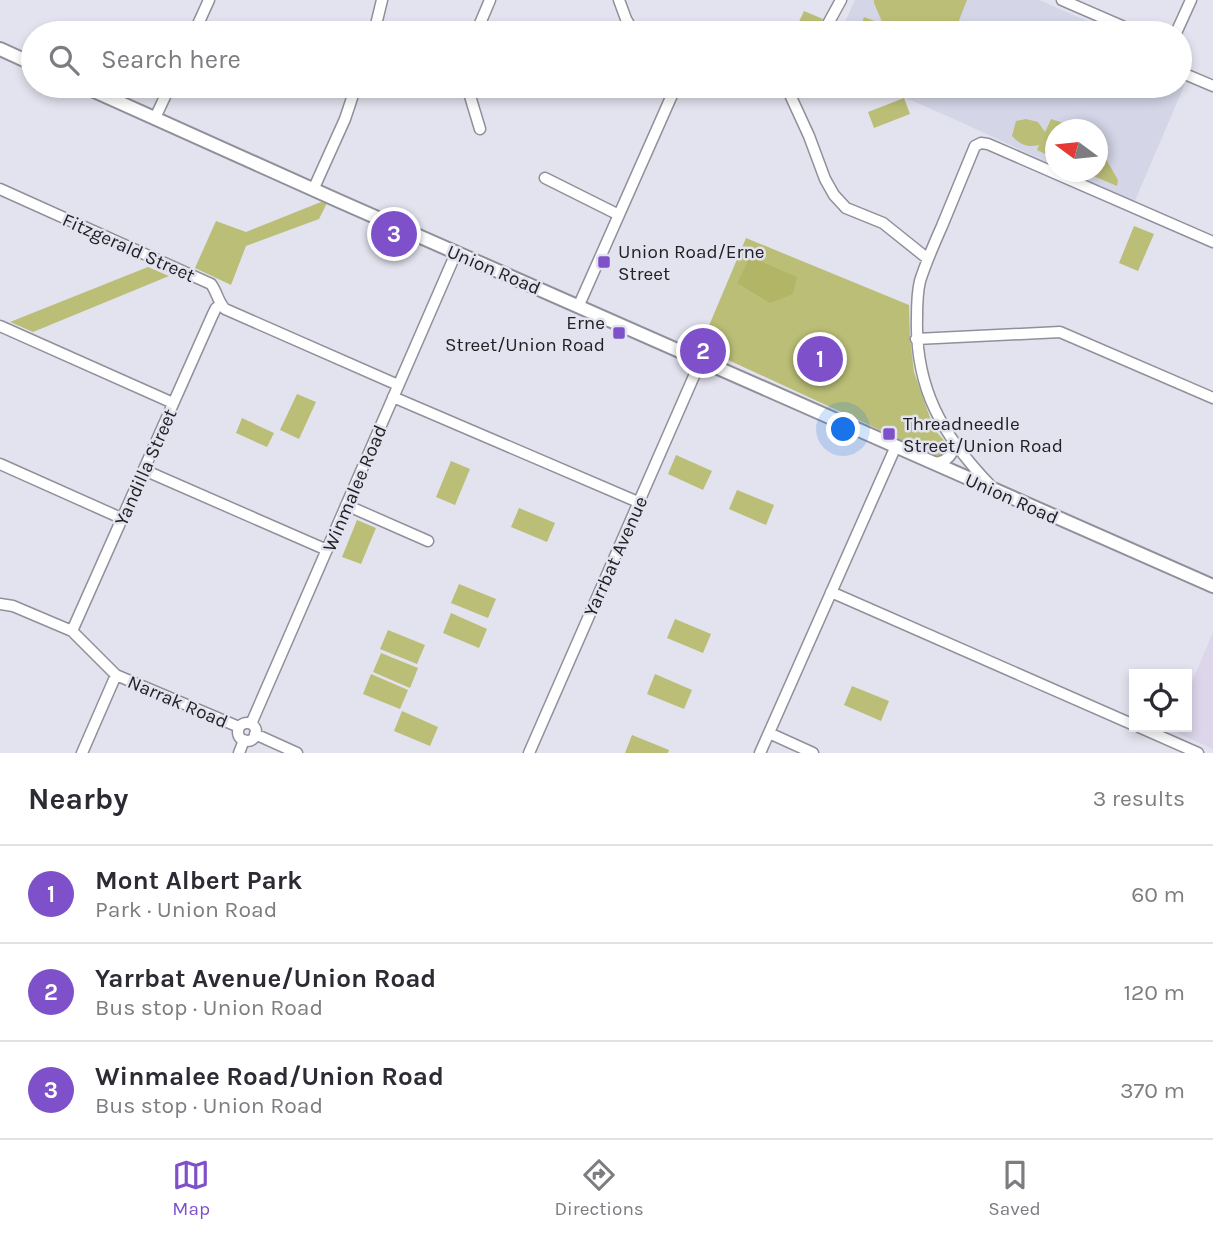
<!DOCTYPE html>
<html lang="en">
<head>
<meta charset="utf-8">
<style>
  :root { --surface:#fff; --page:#f7f7f7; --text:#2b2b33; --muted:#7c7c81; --line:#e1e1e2; --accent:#7e50c9 }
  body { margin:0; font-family:Karla,sans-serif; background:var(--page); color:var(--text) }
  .controls { position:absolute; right:21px; bottom:21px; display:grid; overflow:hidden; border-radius:0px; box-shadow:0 4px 10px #0003 }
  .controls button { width:63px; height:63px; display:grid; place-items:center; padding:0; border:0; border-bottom:2px solid var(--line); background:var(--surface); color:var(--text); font:35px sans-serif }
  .compass { position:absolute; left:1045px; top:119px; width:63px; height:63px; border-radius:50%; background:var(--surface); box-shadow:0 4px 10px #0003; rotate:285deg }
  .you { position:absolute; left:844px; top:430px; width:24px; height:24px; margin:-18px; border:5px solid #fff; border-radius:50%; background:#1a73e8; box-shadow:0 0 0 10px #1a73e833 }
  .badge { display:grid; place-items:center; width:46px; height:46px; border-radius:50%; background:var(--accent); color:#fff; font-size:23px; font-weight:700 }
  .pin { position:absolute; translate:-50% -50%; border:4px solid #fff; box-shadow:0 2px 7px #0006 }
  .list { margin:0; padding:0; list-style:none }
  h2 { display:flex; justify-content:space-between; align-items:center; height:91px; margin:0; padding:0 28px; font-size:30px }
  h2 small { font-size:23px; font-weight:400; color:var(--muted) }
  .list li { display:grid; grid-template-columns:46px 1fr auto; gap:21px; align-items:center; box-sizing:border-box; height:98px; padding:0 28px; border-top:2px solid var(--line) }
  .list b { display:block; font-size:26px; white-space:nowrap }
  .list p { margin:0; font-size:23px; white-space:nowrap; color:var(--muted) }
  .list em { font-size:23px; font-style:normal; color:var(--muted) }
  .icon { flex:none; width:38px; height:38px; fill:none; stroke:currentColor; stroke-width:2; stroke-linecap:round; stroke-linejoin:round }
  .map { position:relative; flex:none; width:1213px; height:753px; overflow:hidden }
  .search { position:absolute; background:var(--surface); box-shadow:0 4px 10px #0003; left:21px; right:21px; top:21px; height:77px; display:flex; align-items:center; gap:18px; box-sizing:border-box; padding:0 24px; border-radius:38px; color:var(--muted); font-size:26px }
  .sheet { height:385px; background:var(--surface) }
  nav { display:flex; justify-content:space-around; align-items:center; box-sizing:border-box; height:98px; border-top:2px solid var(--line); background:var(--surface); font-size:19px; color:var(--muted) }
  nav a { display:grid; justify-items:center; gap:4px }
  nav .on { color:var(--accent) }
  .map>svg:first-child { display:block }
  .commercial { fill:#ddd6eb }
  .built { fill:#d4d6e8 }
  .green { fill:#bbbe76 }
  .forest { fill:#b2b565 }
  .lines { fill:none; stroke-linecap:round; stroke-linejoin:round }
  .minor-casing { stroke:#8f909a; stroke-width:13 }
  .major-casing { stroke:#8f909a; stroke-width:16 }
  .minor { stroke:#fff; stroke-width:10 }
  .major { stroke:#fff; stroke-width:12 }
  .poi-dot { fill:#7e50c9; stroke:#e2e3ee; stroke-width:2.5 }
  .labels { text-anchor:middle; stroke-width:5; stroke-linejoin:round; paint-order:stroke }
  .street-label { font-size:19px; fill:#212125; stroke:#e2e3ee }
  .poi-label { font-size:19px; fill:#212125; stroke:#e2e3ee; text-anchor:start }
</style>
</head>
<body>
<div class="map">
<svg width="1213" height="753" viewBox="0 0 1213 753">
  <rect width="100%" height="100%" fill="#e2e3ee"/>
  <path class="commercial" d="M 1213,632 L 1213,749 L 1171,730 L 1173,727 L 1187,727 L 1187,694 Z"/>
  <path class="built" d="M 855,0 L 1039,0 L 1115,33 L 840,33 Z
    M 1180,82 L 1185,84 L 1134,203 L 1067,172 L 1098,172 L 1098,130 L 1056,130 L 1055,166 L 965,124 L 879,86 L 1180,86 Z"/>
  <path class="green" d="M 874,0 L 967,0 L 954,33 L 884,33 L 883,27 L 881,33 L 858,33 L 864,17 L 883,24 L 874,3 Z
    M 804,11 L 823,19 L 816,33 L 796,28 Z
    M 904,98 L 910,114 L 874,128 L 868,112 Z
    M 1026,119 L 1038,122 L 1045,132 L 1051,119 L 1082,129 L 1056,130 L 1055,159 L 1037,150 L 1039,145 C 1026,148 1020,144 1012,136 L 1016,121 Z
    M 1098,145 L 1118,180 L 1117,186 L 1084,172 L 1098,172 Z
    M 321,202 L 327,203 L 319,219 L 246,246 L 231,285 L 195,268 L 216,221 L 246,232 Z
    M 1134,226 L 1154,234 L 1138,271 L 1119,263 Z
    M 746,238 L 909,305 L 910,338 L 914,372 L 934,429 L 949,446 L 946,457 L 934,455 L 700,347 Z
    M 148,267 L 169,276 L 33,332 L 10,322 Z
    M 297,394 L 316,402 L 299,439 L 280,430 Z
    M 242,418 L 274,433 L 267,447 L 236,433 Z
    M 676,455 L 712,471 L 703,490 L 668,474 Z
    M 451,461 L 470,469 L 455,505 L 436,497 Z
    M 737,490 L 774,505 L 766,525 L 729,509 Z
    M 519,508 L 555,523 L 547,542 L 511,527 Z
    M 357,520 L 376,528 L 361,564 L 342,557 Z
    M 459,584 L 496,599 L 488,618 L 451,603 Z
    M 451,613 L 487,629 L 479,648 L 443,633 Z
    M 675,619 L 711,634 L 703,653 L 667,638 Z
    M 388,630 L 425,645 L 417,664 L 380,649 Z
    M 381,653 L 418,668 L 410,688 L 373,672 Z
    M 371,674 L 408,690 L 400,709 L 363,694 Z
    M 655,674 L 692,690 L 684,709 L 647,694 Z
    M 852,686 L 889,701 L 881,721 L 844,705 Z
    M 402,711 L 438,727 L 430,746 L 394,731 Z
    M 632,735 L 669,750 L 668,753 L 625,753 Z"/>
  <path class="forest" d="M 750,257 L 797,277 L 793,294 L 770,303 L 737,283 Z"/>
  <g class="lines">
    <g class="minor-casing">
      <path id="minor" d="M 619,0 L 626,19 L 634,33
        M 1062,0 L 1138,33
        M 194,33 L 209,0
        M 374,33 L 382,0
        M 476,33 L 490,0
        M 823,33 L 841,0
        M 1176,33 L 1191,0
        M 1180,72 L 1213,86
        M 467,86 L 480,129
        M 786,86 L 809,136 L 825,179 L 834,195 L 846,208 L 883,223 L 928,259
        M 155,118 L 170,86
        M 545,178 L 619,215
        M 0,189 L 211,284 C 217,292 218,302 225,309 L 398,385
        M 313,190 L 345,119 L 356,86
        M 579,305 L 676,86
        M 0,326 L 173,403
        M 916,339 L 1060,332 L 1213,398
        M 393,397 L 638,502
        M 935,463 C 948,461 954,455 953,442
        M 0,464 L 121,518
        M 144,470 L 327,550
        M 990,485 C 942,435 915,388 917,318 C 917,306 917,293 920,281 C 926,262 934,244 942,226 C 953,199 964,173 975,146 L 981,143 L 988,144 L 1213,242
        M 346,505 L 428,541
        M 831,592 L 1134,725
        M 0,604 L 13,606 L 72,631 L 116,675 L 239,727
        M 72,631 L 213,314 L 216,308 L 221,305
        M238 732a9 9 0 1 1 18 0a9 9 0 1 1-18 0Z
        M 251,724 L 456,253
        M 1139,727 L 1198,753
        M 769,733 L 813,753
        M 255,734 L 297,753
        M 82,753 L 116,675
        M 239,753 L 244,740
        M 529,753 L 701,360
        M 760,753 L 896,446"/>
    </g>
    <g class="major-casing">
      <path id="major" d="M 0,49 L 33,64
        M 83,86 L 339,201 L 1213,586"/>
    </g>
    <use href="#minor" class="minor"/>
    <use href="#major" class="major"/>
  </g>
  <g class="poi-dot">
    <rect x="597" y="255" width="14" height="14" rx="3.5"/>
    <rect x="612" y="326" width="14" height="14" rx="3.5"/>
    <rect x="882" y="427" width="14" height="14" rx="3.5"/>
  </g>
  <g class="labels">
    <g class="street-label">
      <text transform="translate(129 247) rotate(24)" y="7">Fitzgerald Street</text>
      <text transform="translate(494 269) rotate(23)" y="7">Union Road</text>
      <text transform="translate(145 467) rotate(-66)" y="7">Yandilla Street</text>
      <text transform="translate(354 488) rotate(-67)" y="7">Winmalee Road</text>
      <text transform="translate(1012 498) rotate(24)" y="7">Union Road</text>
      <text transform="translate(615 556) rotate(-66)" y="7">Yarrbat Avenue</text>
      <text transform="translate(178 701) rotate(23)" y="7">Narrak Road</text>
    </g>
    <g class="poi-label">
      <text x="618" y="258">Union Road/Erne<tspan x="618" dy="22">Street</tspan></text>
      <text x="605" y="329" text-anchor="end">Erne<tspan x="605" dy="22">Street/Union Road</tspan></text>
      <text x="903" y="430">Threadneedle<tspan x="903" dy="22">Street/Union Road</tspan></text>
    </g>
  </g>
</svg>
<div class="controls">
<button><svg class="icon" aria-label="locate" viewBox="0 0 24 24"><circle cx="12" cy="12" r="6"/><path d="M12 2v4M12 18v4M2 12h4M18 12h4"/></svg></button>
</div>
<svg class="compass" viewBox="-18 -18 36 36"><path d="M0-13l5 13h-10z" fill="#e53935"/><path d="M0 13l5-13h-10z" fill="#7c7c81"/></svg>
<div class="you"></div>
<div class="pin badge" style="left:820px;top:359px">1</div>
<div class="pin badge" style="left:703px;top:351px">2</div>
<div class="pin badge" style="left:394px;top:234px">3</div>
<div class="search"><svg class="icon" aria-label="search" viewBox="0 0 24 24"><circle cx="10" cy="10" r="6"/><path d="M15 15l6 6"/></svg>Search here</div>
</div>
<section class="sheet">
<h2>Nearby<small>3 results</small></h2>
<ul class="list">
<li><span class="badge">1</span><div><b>Mont Albert Park</b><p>Park · Union Road</p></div><em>60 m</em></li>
<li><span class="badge">2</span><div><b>Yarrbat Avenue/Union Road</b><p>Bus stop · Union Road</p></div><em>120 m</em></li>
<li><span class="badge">3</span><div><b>Winmalee Road/Union Road</b><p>Bus stop · Union Road</p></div><em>370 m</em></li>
</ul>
</section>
<nav>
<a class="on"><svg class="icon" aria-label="map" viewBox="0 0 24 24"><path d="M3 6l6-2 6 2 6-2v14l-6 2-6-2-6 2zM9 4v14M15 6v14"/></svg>Map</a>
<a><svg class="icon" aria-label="directions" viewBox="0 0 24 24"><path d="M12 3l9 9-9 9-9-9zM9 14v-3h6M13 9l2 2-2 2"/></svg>Directions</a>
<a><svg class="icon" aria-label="saved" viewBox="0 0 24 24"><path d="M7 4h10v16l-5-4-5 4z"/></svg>Saved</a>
</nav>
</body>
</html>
